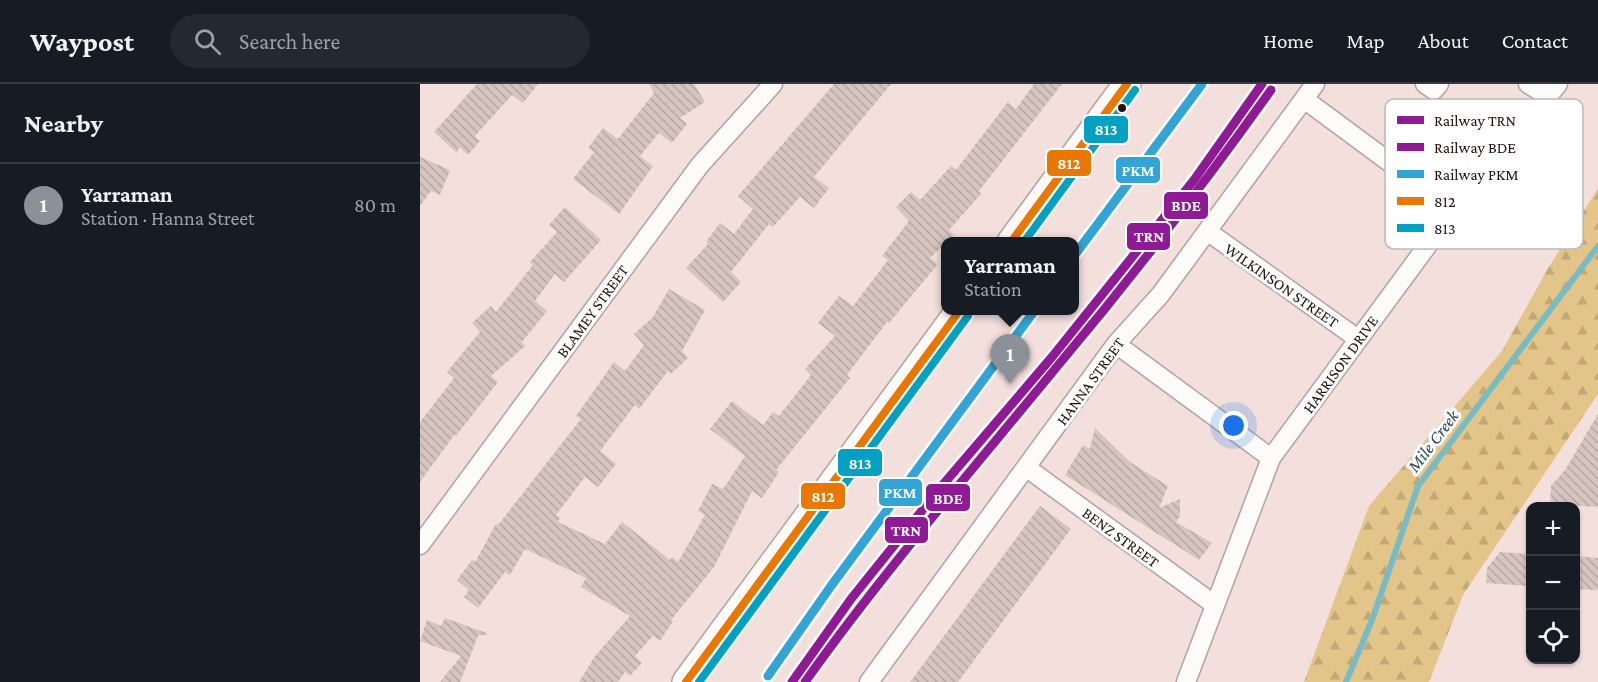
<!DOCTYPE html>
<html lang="en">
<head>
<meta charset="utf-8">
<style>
  :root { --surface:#171b24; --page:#242831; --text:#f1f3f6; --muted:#9ea1a6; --line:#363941; --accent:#8c9099 }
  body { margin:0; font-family:"Crimson Pro",serif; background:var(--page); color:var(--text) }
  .controls { position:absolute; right:18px; bottom:18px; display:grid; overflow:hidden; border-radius:12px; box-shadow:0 2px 4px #0004 }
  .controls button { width:54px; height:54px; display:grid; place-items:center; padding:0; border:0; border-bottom:2px solid var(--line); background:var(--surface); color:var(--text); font:30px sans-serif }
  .you { position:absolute; left:814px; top:342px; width:21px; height:21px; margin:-15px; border:4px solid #fff; border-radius:50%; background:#1a73e8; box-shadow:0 0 0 9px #1a73e833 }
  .badge { display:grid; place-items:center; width:39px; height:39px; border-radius:50%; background:var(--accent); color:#fff; font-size:20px; font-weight:700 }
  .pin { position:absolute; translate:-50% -50px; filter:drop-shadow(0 2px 3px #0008) }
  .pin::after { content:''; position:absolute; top:32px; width:21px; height:18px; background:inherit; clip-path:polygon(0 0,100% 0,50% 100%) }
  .popup { position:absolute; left:521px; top:153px; width:138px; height:78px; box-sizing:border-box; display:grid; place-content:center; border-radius:12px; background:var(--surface); filter:drop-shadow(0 2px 4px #0005); font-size:20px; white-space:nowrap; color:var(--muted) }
  .popup b { font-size:22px; color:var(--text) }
  .popup::after { content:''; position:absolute; left:50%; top:100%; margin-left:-12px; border:12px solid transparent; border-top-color:var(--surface) }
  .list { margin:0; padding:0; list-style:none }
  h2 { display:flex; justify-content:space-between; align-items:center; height:78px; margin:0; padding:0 24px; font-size:26px }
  h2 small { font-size:20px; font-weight:400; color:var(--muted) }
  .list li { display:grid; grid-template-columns:39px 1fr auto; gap:18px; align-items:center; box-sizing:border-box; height:84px; padding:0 24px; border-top:2px solid var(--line) }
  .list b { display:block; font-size:22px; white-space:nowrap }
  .list p { margin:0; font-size:20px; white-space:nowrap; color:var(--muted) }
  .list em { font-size:20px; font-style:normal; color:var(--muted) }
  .icon { flex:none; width:33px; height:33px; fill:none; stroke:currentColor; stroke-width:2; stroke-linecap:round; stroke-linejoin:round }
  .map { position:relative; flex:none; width:1178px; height:598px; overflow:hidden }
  header { display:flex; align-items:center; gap:36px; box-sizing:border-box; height:84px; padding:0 30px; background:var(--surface); border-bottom:2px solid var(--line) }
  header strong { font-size:28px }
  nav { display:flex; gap:33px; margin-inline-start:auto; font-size:21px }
  .search { width:420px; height:54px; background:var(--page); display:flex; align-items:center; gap:15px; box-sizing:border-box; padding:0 21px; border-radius:33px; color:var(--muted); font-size:22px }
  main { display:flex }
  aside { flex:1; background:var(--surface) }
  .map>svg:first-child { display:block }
  .forest { fill:url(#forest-firs) }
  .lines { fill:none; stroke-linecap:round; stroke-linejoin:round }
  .stream { stroke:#77bbc5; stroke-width:6 }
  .building { fill:url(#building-back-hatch) }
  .minor-casing { stroke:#b3a29f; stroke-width:21 }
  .secondary-casing { stroke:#b3a29f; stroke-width:30 }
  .minor { stroke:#fdfafa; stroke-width:18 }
  .secondary { stroke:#fdfafa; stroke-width:27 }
  .bus-1-casing { stroke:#fff; stroke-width:12 }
  .bus-2-casing { stroke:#fff; stroke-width:12 }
  .bus-1 { stroke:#e97701; stroke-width:8 }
  .bus-2 { stroke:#02a1c4; stroke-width:8 }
  .rail-1-casing { stroke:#fff; stroke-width:14 }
  .rail-2-casing { stroke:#fff; stroke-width:14 }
  .rail-3-casing { stroke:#fff; stroke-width:14 }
  .rail-1 { stroke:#8f1a95; stroke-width:9 }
  .rail-2 { stroke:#8f1a95; stroke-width:9 }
  .rail-3 { stroke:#33a4d6; stroke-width:9 }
  .bus-dot { fill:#23110e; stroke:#fff; stroke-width:2 }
  .labels { text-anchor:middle; stroke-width:6; stroke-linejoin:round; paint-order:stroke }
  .street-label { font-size:16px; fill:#23110e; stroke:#fff }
  .water-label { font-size:18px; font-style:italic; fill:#2c4b51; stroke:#fff }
  .key { fill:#fff; stroke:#bdb8b7; stroke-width:1.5 }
  .key-label { font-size:16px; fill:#23110e }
  .line-badge { stroke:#fff; stroke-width:2 }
  .badge-label { font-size:16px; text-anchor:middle; font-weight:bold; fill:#fff }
</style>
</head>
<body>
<header>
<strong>Waypost</strong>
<div class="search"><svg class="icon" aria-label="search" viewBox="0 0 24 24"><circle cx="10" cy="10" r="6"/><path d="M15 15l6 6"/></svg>Search here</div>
<nav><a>Home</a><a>Map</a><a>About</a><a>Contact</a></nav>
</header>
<main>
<aside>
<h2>Nearby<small></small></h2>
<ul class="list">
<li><span class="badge">1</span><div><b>Yarraman</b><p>Station · Hanna Street</p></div><em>80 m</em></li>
</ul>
</aside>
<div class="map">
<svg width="1178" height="598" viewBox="0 0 1178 598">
  <defs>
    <pattern id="forest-firs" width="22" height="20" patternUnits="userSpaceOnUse" patternTransform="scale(1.5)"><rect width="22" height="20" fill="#e3c589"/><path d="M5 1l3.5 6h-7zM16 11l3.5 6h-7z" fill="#c2a875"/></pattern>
    <pattern id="building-back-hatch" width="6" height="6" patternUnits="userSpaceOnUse" patternTransform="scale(1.5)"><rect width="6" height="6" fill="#d6c4bf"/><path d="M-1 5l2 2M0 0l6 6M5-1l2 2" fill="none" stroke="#b7a7a3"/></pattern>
  </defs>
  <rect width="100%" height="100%" fill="#f3e0dd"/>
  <path class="forest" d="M 1178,104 L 1178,310 L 1043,511 L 1009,598 L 884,598 L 949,422 L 1082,267 L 1127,186 Z"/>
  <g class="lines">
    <path class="stream" d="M 926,598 L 952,536 L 998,402 L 1178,162"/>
  </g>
  <path class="building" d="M 57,0 L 118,0 L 103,19 L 92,11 L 55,52 L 60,57 L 48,71 L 39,63 L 37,69 L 14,48 Z
    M 229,0 L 274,0 L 285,18 L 260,34 L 267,40 L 252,59 L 239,49 L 220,72 L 233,82 L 199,130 L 153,95 L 174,68 L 168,64 L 183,44 L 198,55 L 234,9 Z
    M 414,0 L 471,0 L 394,93 L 409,104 L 394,124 L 380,113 L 353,143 L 349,140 L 311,188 L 321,198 L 303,218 L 266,184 L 288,160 L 286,158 L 300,139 L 314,150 L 333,125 L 318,112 Z
    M 614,0 L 642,0 L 559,107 L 561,110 L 529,146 L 534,151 L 510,174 L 518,180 L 469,239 L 467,238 L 427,291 L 430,294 L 356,386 L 359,388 L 342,414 L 332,407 L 294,483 L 251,536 L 253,537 L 240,557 L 233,552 L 215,572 L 222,579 L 210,592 L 205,588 L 198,598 L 159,598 L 175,572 L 210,532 L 161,503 L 166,494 L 105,465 L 90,491 L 85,488 L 58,524 L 44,513 L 49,506 L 37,496 L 52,476 L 55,478 L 76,440 L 78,441 L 161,335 L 156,332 L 194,278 L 205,287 L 224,261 L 214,250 L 233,233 L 249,205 L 285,226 L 262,267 L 268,274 L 251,290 L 248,287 L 219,325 L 215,321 L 180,367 L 196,380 L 178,403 L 165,393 L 136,431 L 140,434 L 138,438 L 185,460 L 202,438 L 250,476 L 252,473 L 258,478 L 285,431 L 278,427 L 292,400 L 303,405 L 325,372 L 290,345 L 312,317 L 343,341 L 353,328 L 359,332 L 391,291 L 385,285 L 415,252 L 398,239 L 419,212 L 433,222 L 468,176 L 462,172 L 489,137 L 476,123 L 491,108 L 500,116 L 531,82 L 536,86 L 588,18 L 596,25 Z
    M 0,73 L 30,86 L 20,111 L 11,107 L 0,122 Z
    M 145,123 L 181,156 L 144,198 L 135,190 L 115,217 L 127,227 L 102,258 L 105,262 L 71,292 L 78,298 L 36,352 L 35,350 L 0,398 L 0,338 L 34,294 L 27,288 L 60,248 L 52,239 L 71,222 L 76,228 L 113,181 L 110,178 L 137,148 L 129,141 Z
    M 1178,330 L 1178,423 L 1130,420 L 1131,402 L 1145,386 Z
    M 675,344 L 710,378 L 748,402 L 739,424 L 760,415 L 760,432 L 756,438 L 792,459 L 779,476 L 645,391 L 663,361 L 670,365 Z
    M 620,422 L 651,445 L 538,598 L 490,598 Z
    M 1080,468 L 1110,470 L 1110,502 L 1066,499 L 1067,484 Z
    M 1155,472 L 1178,474 L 1178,506 L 1155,505 Z
    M 25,534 L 69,550 L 58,552 L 40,598 L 20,598 L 41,572 L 0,557 L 7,536 L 21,542 Z"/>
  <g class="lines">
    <g class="minor-casing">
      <path id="minor" d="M 1005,0 L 1014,6 L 1019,0
        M 1108,0 L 1128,12
        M 884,15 L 1034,126
        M 787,147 L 938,255
        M 696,260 L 851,374
        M 607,384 L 795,521
        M 0,461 L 280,81 L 353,0
        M 449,598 L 696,260 L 741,210 L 895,0
        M 766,598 L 851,374 L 1027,135 L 1138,0"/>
    </g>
    <g class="secondary-casing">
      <path id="secondary" d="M 591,158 L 707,0
        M 266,598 L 540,226"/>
    </g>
    <use href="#minor" class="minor"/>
    <use href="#secondary" class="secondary"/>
    <g class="bus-1-casing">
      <path id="bus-1" d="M 591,158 L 707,0
        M 266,598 L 540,226"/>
    </g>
    <g class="bus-2-casing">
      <path id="bus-2" d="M 604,158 L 715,6
        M 279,598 L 548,232"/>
    </g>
    <use href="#bus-1" class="bus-1"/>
    <use href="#bus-2" class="bus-2"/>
    <g class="rail-1-casing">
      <path id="rail-1" d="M 372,598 L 431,515 L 521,403 L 632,273 L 774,96 L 842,0"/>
    </g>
    <g class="rail-2-casing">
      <path id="rail-2" d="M 385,598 C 464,487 553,385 640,279 C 714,191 784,100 851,6"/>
    </g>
    <g class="rail-3-casing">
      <path id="rail-3" d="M 654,172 L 782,0
        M 348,592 L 411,502 L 615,226"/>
    </g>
    <use href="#rail-1" class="rail-1"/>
    <use href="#rail-2" class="rail-2"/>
    <use href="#rail-3" class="rail-3"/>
  </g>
  <circle class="bus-dot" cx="702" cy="24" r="5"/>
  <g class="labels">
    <g class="street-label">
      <text transform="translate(862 201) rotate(35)" y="6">WILKINSON STREET</text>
      <text transform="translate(172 227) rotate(-54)" y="6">BLAMEY STREET</text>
      <text transform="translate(920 280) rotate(-54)" y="6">HARRISON DRIVE</text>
      <text transform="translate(670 297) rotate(-54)" y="6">HANNA STREET</text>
      <text transform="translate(701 453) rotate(36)" y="6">BENZ STREET</text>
    </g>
    <g class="water-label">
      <text transform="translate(1013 357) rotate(-53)" y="6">Mile Creek</text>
    </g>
  </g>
  <rect x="965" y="15" width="198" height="150" rx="9" class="key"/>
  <rect x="977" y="32" width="27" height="8" fill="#8f1a95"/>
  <rect x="977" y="59" width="27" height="8" fill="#8f1a95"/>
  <rect x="977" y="86" width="27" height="8" fill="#33a4d6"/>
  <rect x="977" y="113" width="27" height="8" fill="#e97701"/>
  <rect x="977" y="140" width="27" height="8" fill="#02a1c4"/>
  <g class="key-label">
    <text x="1014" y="42">Railway TRN</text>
    <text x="1014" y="69">Railway BDE</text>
    <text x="1014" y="96">Railway PKM</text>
    <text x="1014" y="123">812</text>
    <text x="1014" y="150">813</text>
  </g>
  <g class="line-badge">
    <rect x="663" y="31" width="46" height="29" rx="6" fill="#02a1c4"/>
    <rect x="626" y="65" width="46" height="28" rx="6" fill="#e97701"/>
    <rect x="695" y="72" width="46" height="28" rx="6" fill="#33a4d6"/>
    <rect x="743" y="107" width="46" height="29" rx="6" fill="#8f1a95"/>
    <rect x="706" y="138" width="45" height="29" rx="6" fill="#8f1a95"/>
    <rect x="417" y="364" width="46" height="29" rx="6" fill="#02a1c4"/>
    <rect x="458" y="394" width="45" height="29" rx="6" fill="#33a4d6"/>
    <rect x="380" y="398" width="46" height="28" rx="6" fill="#e97701"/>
    <rect x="505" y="399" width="46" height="29" rx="6" fill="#8f1a95"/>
    <rect x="464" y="432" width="45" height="28" rx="6" fill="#8f1a95"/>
  </g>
  <g class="badge-label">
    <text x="686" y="51">813</text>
    <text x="649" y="85">812</text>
    <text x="718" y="92">PKM</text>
    <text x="766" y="127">BDE</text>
    <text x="729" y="158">TRN</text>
    <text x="440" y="385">813</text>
    <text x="480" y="414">PKM</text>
    <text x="403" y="418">812</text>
    <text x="528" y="420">BDE</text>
    <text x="486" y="452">TRN</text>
  </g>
</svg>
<div class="controls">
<button>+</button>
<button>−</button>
<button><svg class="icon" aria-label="locate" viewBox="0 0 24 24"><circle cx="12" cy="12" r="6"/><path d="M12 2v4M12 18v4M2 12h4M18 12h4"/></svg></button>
</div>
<div class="you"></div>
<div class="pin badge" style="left:590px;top:300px">1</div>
<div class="popup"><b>Yarraman</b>Station</div>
</div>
</main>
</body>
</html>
